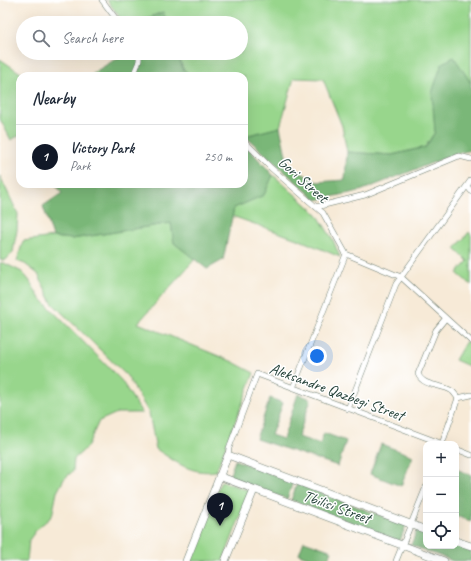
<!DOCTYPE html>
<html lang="en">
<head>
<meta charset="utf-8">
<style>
  :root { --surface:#fff; --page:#f2f2f3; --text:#1f2937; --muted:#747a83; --line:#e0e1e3; --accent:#111827 }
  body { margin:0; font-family:Caveat,sans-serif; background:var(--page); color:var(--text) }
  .controls { position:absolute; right:12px; bottom:12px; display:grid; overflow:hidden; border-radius:8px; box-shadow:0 4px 16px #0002 }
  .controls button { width:36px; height:36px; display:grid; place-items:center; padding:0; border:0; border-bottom:1px solid var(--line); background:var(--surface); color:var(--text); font:20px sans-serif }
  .you { position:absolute; left:317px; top:356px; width:14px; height:14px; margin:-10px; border:3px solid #fff; border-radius:50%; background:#1a73e8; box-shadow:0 0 0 6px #1a73e833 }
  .badge { display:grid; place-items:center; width:26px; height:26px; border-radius:50%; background:var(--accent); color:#fff; font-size:13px; font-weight:700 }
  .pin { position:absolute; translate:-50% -33px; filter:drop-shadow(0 1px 2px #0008) }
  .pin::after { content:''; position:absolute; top:21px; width:14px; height:12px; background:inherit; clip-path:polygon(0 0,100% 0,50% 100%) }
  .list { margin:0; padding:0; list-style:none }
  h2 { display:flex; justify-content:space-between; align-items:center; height:52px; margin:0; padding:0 16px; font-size:17px }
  h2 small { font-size:13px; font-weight:400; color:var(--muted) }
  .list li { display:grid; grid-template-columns:26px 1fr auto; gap:12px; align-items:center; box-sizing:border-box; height:64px; padding:0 16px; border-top:1px solid var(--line) }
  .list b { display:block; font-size:15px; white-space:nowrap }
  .list p { margin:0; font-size:13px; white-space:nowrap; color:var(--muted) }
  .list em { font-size:13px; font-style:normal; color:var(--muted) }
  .icon { flex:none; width:22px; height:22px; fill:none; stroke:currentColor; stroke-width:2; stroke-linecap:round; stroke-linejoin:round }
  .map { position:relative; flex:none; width:471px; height:561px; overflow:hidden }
  .search { position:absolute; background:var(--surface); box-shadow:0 4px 16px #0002; left:16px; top:16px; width:232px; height:44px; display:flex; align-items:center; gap:10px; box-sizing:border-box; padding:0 14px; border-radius:22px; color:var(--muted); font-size:15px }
  .panel { position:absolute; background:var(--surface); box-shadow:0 4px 16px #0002; left:16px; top:72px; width:232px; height:116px; border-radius:12px }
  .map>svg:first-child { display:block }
  .green { fill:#98d68c; stroke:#5c8a60 }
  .forest { fill:#7ab778; stroke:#4c7a56 }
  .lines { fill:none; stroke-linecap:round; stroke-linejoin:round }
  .street-casing { stroke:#6b7a6d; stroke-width:6 }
  .secondary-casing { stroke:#6b7a6d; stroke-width:8 }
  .street { stroke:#fff; stroke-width:5 }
  .secondary { stroke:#fff; stroke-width:7 }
  .labels { text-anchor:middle; stroke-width:3; stroke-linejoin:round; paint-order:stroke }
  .street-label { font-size:16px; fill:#1f3d34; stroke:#fff }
</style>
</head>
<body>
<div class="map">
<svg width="471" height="561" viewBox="0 0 471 561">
  <rect width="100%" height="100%" fill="#fff"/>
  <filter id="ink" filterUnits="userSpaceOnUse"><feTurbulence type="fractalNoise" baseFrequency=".025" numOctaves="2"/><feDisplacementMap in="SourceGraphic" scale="8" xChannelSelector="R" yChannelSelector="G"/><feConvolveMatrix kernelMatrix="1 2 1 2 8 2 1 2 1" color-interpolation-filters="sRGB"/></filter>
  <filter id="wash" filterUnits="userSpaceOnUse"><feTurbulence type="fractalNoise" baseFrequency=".012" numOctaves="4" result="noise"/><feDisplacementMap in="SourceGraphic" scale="16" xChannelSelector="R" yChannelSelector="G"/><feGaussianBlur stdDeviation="0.9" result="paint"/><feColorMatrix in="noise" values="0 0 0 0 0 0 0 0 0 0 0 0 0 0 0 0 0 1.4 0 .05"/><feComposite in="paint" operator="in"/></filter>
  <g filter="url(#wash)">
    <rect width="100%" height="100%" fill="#f7ead7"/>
    <path class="green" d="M 107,0 L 471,0 L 471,83 L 463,71 L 433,93 L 435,132 L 425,147 L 392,155 L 347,152 L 342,126 L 323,79 L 294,78 L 280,127 L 245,136 L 244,76 L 191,76 L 183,69 L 177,53 L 241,53 L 241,23 L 167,23 L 163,12 L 135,23 L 124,23 Z
      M 0,59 L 25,76 L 20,76 L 20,135 L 11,140 L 0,119 Z
      M 273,175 L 317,214 L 333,240 L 340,257 L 300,240 L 232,216 L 234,208 L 264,195 Z
      M 0,176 L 18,214 L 17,230 L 13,252 L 6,260 L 0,260 Z
      M 171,223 L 174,243 L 195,259 L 138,323 L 231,361 L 254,373 L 216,471 C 191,475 176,462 156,449 L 149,413 L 127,376 L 52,303 L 38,274 L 25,264 L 17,261 L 23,241 L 53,237 L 72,239 Z
      M 469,232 L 471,235 L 471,285 L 457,273 L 468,261 L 455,249 Z
      M 0,263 L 4,263 L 22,272 L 29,280 L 39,297 L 121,380 L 142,413 L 117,413 L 99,421 L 87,447 L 74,459 L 73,471 L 64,479 L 57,492 L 52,516 L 37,529 L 29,540 L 27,561 L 0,561 Z
      M 466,341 L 471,346 L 471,367 L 455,360 Z
      M 221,481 L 250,491 L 223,561 L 190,561 Z"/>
    <path class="forest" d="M 163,12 L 167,23 L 135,23 Z
      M 126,53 L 177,53 L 183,69 L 191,76 L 95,76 L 93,73 Z
      M 454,57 L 471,83 L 471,150 L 455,154 L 360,191 L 316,200 L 245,136 L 280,127 L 288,165 L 317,182 L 345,180 L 347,152 L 392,155 L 426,147 L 435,132 L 432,93 L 442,63 Z
      M 244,147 L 248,148 L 273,175 L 264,195 L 234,208 L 223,260 L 207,269 L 174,243 L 171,223 L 72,239 L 53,237 L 43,206 L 62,193 L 55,184 L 244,184 Z
      M 298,394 L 311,399 L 298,437 L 320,444 L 324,433 L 346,441 L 338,466 L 256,439 L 270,398 L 283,403 L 271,435 L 283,439 Z
      M 381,444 L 413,456 L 401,486 L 370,474 Z
      M 235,460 L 293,482 L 287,499 L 229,477 Z
      M 456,469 L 471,475 L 471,521 L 456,516 Z
      M 297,484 L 406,525 L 400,541 L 291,500 Z
      M 417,530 L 426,533 L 426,546 L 456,546 L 456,545 L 471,550 L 471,561 L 453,561 L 411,545 Z
      M 304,541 L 332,551 L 327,561 L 315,561 L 315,560 L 299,554 Z"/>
  </g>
  <g filter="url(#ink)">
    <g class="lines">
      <g class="street-casing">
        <path id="street" d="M 102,0 L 119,23
          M 134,76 C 134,68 142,63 138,53
          M 244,141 L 271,168 L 323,213 L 346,254 L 401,277 L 471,341
          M 467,186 L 471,191
          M 316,207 L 365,195 L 459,156 L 471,159
          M 445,319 L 436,330 L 418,374 C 423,387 443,384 452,391 C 454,392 456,396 458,398
          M 293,388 L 346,254
          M 348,409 L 396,284 L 471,180
          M 442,444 L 458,398 L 471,395
          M 456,449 L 471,455
          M 228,455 L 229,448 L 257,374 L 443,444
          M 396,561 L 426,487"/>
      </g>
      <g class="secondary-casing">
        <path id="secondary" d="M 219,476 L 444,561
          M 456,541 L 471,546
          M 186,561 L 228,455 L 426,530
          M 225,561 L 254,490"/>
      </g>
      <use href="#street" class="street"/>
      <use href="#secondary" class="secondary"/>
    </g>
  </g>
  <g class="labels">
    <g class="street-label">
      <text transform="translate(304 179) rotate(42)" y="6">Gori Street</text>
      <text transform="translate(337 391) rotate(20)" y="6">Aleksandre Qazbegi Street</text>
      <text transform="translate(337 506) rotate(20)" y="6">Tbilisi Street</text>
    </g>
  </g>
</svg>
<div class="controls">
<button>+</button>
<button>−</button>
<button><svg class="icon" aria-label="locate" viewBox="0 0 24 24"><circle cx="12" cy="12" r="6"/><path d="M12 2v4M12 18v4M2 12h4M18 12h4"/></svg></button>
</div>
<div class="you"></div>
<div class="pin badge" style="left:220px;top:526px">1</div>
<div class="search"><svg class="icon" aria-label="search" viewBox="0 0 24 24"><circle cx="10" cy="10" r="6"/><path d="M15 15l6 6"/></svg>Search here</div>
<section class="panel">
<h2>Nearby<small></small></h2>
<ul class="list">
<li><span class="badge">1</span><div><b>Victory Park</b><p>Park</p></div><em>250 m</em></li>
</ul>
</section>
</div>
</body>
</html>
